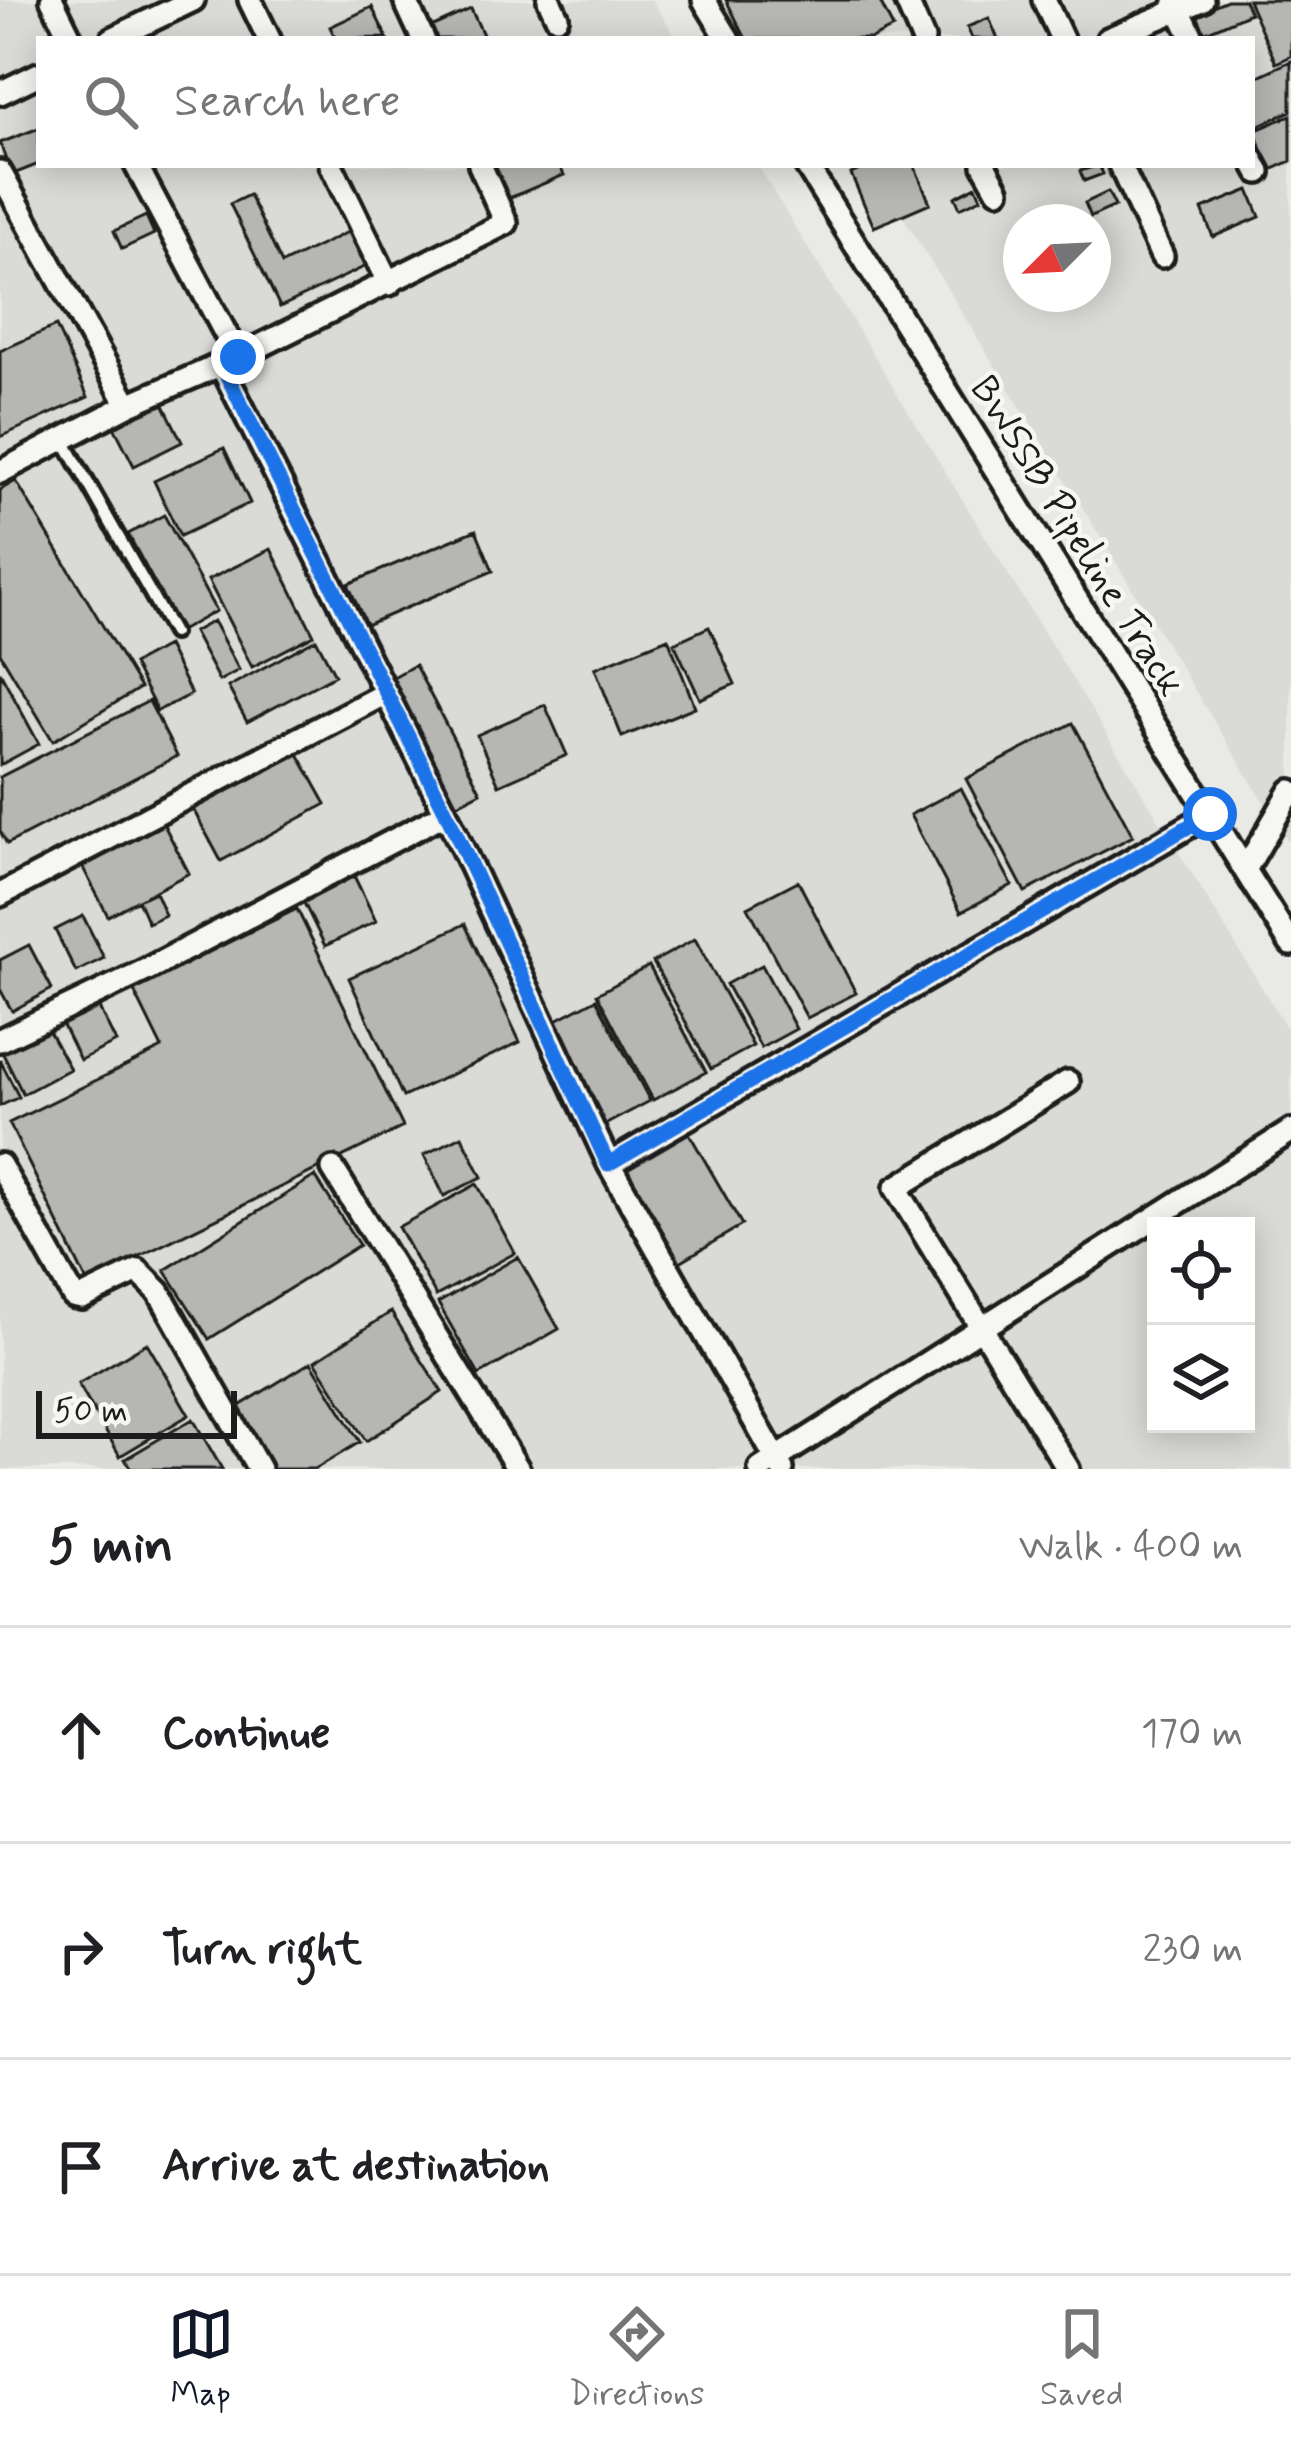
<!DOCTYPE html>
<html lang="en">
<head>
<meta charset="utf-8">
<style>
  :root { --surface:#fff; --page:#f6f6f6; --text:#202124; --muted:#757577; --line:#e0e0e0; --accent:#111827 }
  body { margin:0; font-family:Mynerve,sans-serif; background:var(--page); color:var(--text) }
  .controls { position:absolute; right:36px; bottom:36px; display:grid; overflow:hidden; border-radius:0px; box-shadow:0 6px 30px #0003 }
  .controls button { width:108px; height:108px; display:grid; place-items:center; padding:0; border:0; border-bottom:3px solid var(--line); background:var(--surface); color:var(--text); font:60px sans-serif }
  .compass { position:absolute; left:1003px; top:204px; width:108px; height:108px; border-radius:50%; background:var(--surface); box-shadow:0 6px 30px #0003; rotate:246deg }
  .scale { position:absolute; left:36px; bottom:30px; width:201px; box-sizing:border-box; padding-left:12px; border:6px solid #1c1c1c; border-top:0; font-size:33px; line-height:42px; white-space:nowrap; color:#1c1c1c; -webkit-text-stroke:9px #f6f6f2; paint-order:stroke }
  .stop { position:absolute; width:36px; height:36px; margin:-27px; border:9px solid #1a73e8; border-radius:50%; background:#fff }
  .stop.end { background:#1a73e8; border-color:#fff; box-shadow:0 3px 12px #0008 }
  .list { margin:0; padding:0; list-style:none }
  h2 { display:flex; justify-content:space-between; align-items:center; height:156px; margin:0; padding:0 48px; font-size:51px }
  h2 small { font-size:39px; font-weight:400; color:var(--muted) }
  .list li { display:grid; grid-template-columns:78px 1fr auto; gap:36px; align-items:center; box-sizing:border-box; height:216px; padding:0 48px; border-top:3px solid var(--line) }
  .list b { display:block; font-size:45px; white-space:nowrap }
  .list em { font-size:39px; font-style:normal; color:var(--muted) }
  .icon { flex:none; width:66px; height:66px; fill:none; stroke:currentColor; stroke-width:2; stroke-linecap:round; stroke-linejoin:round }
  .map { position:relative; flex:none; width:1291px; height:1469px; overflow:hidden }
  .search { position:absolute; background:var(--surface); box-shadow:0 6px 30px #0003; left:36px; right:36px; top:36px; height:132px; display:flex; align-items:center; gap:30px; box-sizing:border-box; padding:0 42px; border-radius:0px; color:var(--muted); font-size:45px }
  .sheet { height:804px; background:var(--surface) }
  nav { display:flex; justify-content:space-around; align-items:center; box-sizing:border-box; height:168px; border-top:3px solid var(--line); background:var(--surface); font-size:33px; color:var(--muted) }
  nav a { display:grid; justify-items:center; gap:6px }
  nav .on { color:var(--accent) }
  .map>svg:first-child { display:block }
  .built { fill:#dadad6; fill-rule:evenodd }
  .building { fill:#b6b6b3; stroke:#1c1c1c; stroke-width:3 }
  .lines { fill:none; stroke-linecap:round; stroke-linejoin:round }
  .service-casing { stroke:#1c1c1c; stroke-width:20 }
  .minor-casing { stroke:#1c1c1c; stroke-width:30 }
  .service { stroke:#f6f6f2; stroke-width:10 }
  .minor { stroke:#f6f6f2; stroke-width:21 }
  .route { stroke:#1a73e8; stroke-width:15 }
  .labels { text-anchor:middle; stroke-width:9; stroke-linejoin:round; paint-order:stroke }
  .street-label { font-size:39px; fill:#1c1c1c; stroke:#f6f6f2 }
</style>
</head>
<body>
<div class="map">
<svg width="1291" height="1469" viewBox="0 0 1291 1469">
  <rect width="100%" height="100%" fill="#e9e9e5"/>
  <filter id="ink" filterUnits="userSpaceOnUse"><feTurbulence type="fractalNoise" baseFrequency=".00833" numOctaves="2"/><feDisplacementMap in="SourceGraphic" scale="24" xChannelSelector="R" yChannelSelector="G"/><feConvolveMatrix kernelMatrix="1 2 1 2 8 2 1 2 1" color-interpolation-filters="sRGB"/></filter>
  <g filter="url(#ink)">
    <path class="built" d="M 0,0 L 652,0 L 677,39 L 39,39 L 39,165 L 757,165 L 1291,1035 L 1291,1469 L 0,1469 ZM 1156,1226 L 1246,1226 L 1246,1424 L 1156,1424 Z
      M 770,0 L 1291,0 L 1291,846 L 871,165 L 1252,165 L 1252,39 L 794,39 ZM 1021,222 L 1093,222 L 1093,294 L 1021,294 Z"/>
    <path class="building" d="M 726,0 L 879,0 L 893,28 L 871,39 L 746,39 Z
      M 1227,0 L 1244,0 L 1250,13 L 1204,33 L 1196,13 Z
      M 1248,0 L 1291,0 L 1291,56 L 1276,63 Z
      M 372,7 L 387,38 L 336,39 L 330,27 Z
      M 471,9 L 485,39 L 423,39 L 420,32 Z
      M 989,18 L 998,39 L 972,39 L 967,27 Z
      M 1291,61 L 1291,111 L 1253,128 L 1252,79 Z
      M 1291,115 L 1291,161 L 1271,170 L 1254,131 Z
      M 39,128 L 39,164 L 11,175 L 0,143 Z
      M 484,165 L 559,165 L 564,175 L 500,202 Z
      M 871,165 L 914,165 L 930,203 L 874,227 L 851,174 Z
      M 1099,165 L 1103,174 L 1084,181 L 1080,171 Z
      M 976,186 L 981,198 L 960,208 L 955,197 Z
      M 1249,190 L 1260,217 L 1213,237 L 1202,209 Z
      M 1108,192 L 1115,206 L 1091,217 L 1085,203 Z
      M 249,195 L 282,264 L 350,231 L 366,266 L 280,307 L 230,204 Z
      M 146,216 L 154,234 L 122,249 L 114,231 Z
      M 56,326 L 88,397 L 0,437 L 0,351 Z
      M 160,397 L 182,442 L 134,466 L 111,421 Z
      M 224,448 L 250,503 L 180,536 L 154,481 Z
      M 16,481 L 140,688 L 53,741 L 0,653 L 0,490 Z
      M 164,515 L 216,611 L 180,631 L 128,534 Z
      M 476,530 L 493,571 L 366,625 L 348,584 Z
      M 271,549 L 314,635 L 252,667 L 208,580 Z
      M 213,621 L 239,670 L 219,681 L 193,632 Z
      M 709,627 L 735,684 L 700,699 L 674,643 Z
      M 668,638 L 695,707 L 622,737 L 595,668 Z
      M 316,639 L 335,675 L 247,722 L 228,687 Z
      M 167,646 L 191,694 L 157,711 L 133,664 Z
      M 415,665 L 481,792 L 452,807 L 386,681 Z
      M 0,672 L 39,744 L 0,765 Z
      M 149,701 L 177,756 L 7,844 L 0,831 L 0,777 Z
      M 545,705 L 567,755 L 499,785 L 477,735 Z
      M 1073,723 L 1133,836 L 1025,892 L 966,779 Z
      M 297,752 L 326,804 L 221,861 L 193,809 Z
      M 961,788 L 1012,885 L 961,912 L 910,815 Z
      M 162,821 L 189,873 L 108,916 L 81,864 Z
      M 353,874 L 376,921 L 325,946 L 302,899 Z
      M 798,881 L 856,993 L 807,1018 L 748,907 Z
      M 155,892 L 165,915 L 148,923 L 138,900 Z
      M 297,909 L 403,1127 L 87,1282 L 9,1123 L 162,1048 L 133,989 Z
      M 83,916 L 104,958 L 76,972 L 55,930 Z
      M 465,924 L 520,1042 L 403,1097 L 349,978 Z
      M 695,939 L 753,1046 L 711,1069 L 653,962 Z
      M 29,945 L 52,989 L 12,1011 L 0,989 L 0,960 Z
      M 762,965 L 796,1029 L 761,1048 L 726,984 Z
      M 649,966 L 706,1072 L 653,1100 L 597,994 Z
      M 94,998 L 116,1042 L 80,1060 L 58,1016 Z
      M 596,999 L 650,1101 L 599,1128 L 545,1026 Z
      M 45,1024 L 70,1069 L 23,1094 L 0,1048 Z
      M 0,1060 L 19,1097 L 0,1106 Z
      M 686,1128 L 742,1225 L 675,1265 L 618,1167 Z
      M 462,1136 L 482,1177 L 444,1196 L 424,1155 Z
      M 315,1176 L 359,1245 L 209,1339 L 165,1270 Z
      M 477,1184 L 515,1253 L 436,1296 L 398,1227 Z
      M 518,1257 L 559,1329 L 479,1375 L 438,1303 Z
      M 391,1312 L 442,1392 L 366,1441 L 315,1361 Z
      M 147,1343 L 189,1415 L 120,1456 L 78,1384 Z
      M 311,1362 L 360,1442 L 315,1469 L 269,1469 L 233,1410 Z
      M 193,1419 L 222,1469 L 131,1469 L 125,1459 Z"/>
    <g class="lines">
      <g class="service-casing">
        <path id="service" d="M 63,439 L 173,633"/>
      </g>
      <g class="minor-casing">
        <path id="minor" d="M 52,0 L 71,39
          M 250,0 L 269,39
          M 405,0 L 423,39
          M 549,0 L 557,17
          M 704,0 L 728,39
          M 906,0 L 923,39
          M 1044,0 L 1062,39
          M 1175,1 L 1193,39
          M 112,39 L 193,0
          M 1108,39 L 1202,0
          M 0,93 L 39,74
          M 1252,159 L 1259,172
          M 136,165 L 238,357
          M 331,165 L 389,284
          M 806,165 L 1291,944
          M 984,165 L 998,190
          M 1120,165 L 1162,256
          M 0,172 L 128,405
          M 221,365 L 446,813
          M 0,472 L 128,405 L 238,357 L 506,223 L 480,165
          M 1245,870 L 1291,791
          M 0,895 L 386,693
          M 0,1040 L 146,970 L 446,813 L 609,1164
          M 1068,1082 L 896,1188 L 1068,1469
          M 0,1165 L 73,1296 L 82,1298 L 138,1271 L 159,1292 L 259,1469
          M 333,1169 L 518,1469
          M 760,1469 L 1291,1131
          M 782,1469 L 609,1164 L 1210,814"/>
      </g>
      <use href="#service" class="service"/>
      <use href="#minor" class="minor"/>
    </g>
  </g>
  <g class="lines" filter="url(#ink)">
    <path class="route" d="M 238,357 L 221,364 L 446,812 L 608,1164 L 1210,814"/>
  </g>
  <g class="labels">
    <g class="street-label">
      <text transform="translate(1079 535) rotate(58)" y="14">BWSSB Pipeline Track</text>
    </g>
  </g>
</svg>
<div class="controls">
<button><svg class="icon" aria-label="locate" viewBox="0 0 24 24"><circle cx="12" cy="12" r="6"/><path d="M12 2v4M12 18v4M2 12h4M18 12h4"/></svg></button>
<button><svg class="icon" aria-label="layers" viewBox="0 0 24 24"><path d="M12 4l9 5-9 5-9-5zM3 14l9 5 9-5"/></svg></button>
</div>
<svg class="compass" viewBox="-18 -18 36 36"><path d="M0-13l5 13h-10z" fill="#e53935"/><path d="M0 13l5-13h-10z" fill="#757577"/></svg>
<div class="scale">50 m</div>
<div class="stop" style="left:1210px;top:814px"></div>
<div class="stop end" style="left:238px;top:357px"></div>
<div class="search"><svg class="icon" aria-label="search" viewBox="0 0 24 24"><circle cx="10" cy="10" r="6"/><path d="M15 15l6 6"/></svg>Search here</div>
</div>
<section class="sheet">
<h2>5 min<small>Walk · 400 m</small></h2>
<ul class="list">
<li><svg class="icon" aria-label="ahead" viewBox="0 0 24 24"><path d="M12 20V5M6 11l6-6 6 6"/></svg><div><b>Continue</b></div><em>170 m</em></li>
<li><svg class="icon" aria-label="right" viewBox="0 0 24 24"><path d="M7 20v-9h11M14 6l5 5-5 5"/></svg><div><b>Turn right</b></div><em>230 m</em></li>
<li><svg class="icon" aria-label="arrive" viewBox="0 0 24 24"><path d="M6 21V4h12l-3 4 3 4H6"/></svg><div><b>Arrive at destination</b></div></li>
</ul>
</section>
<nav>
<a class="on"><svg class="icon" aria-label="map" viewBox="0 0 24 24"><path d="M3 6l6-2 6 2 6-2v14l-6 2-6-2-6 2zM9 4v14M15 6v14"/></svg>Map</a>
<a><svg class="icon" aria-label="directions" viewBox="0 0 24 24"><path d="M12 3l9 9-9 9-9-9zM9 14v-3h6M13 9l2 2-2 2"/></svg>Directions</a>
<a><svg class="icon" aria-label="saved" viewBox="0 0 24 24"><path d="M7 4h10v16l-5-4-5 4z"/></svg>Saved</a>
</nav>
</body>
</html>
